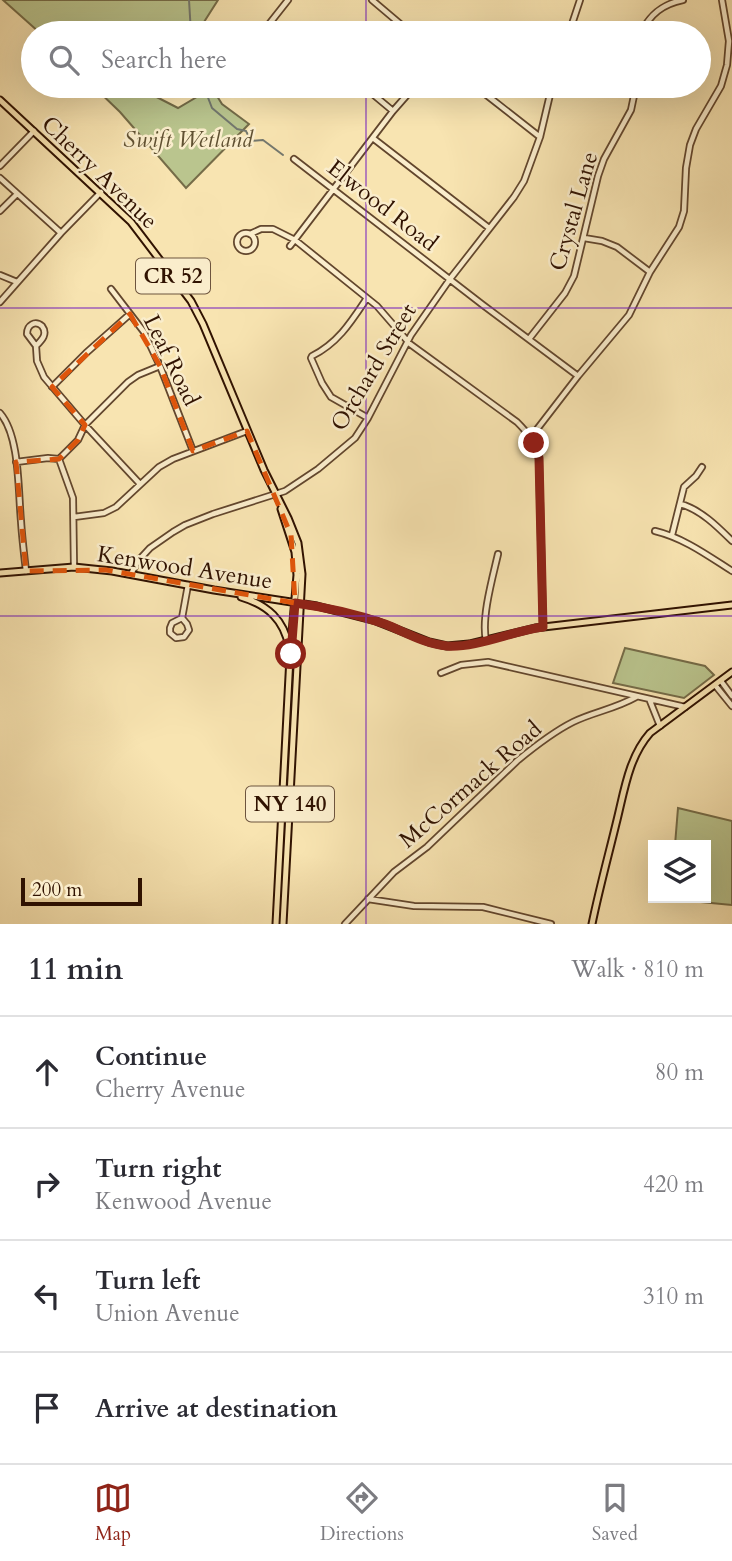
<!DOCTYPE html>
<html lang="en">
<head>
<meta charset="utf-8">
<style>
  :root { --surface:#fff; --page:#f2f2f3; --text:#2b2b33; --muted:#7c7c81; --line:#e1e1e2; --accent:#8f2418 }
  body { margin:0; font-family:Cardo,serif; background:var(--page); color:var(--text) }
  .controls { position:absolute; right:21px; bottom:21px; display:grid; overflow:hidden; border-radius:0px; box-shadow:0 7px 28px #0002 }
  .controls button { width:63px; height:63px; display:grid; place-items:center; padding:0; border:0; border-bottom:2px solid var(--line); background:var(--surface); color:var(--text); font:35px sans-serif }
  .scale { position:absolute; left:21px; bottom:18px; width:121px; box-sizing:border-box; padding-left:7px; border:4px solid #301201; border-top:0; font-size:19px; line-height:24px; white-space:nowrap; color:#301201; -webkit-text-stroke:5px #faedcc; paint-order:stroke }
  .stop { position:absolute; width:21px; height:21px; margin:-16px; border:5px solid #8f2418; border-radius:50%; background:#fff }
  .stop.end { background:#8f2418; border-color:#fff; box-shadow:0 2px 7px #0008 }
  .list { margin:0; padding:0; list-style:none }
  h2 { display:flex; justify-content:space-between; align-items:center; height:91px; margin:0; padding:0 28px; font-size:30px }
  h2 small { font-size:23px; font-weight:400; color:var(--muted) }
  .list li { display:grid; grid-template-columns:46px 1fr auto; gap:21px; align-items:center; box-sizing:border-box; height:112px; padding:0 28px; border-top:2px solid var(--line) }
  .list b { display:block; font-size:26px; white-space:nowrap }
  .list p { margin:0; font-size:23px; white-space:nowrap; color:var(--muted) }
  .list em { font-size:23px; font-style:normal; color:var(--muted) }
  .icon { flex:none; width:38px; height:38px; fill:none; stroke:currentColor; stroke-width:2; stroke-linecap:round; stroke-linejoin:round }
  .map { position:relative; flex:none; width:732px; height:924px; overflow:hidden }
  .search { position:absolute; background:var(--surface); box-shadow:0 7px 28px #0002; left:21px; right:21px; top:21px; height:77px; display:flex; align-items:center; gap:18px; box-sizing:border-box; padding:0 24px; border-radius:38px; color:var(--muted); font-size:26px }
  .sheet { height:539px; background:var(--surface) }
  nav { display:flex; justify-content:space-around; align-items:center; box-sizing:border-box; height:98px; border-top:2px solid var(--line); background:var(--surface); font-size:19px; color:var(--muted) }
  nav a { display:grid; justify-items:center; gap:4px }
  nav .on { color:var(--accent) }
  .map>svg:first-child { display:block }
  .green { fill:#bac58e; stroke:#756c48; stroke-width:2 }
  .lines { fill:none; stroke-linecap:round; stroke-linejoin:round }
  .stream { stroke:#74786e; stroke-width:2 }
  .minor-casing { stroke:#62462d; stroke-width:8 }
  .major-casing { stroke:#301201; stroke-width:9 }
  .minor { stroke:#faedcc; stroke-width:4.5 }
  .major { stroke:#f8e4b1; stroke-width:5 }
  .route { stroke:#8f2418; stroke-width:9 }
  .marked { fill:none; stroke:#df550b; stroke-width:5; stroke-dasharray:14 9; stroke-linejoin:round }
  .grid { fill:none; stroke:#7b2cbf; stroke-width:2; stroke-opacity:0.55 }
  .labels { text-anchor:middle; stroke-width:5; stroke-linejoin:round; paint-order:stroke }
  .shield { fill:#faedcc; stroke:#6d543e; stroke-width:2 }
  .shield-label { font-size:21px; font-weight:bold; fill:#301201 }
  .park-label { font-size:23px; font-style:italic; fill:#605132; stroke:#faedcc }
  .street-label { font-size:23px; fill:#301201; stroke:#faedcc }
</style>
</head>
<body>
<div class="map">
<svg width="732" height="924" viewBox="0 0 732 924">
  <rect width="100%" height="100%" fill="#f8e4b1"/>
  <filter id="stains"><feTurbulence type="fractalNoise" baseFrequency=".00286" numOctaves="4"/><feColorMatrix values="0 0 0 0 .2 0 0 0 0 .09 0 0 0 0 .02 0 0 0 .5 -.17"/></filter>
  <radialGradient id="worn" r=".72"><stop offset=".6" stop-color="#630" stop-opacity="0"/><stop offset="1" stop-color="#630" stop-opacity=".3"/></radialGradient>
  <path class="green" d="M 3,0 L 218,0 L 197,33 L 40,33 Z
    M 93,86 L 145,86 L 141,89 L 178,108 L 212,88 L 222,104 L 249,124 L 186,188 L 120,112 Z
    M 625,648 L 705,666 L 714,675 L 684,698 L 613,683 Z
    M 678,808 L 732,821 L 732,905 L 669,899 L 670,898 L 706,898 L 706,845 L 675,845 Z"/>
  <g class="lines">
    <path class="stream" d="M 189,0 L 191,33
      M 200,86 L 207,95 L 212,108 L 237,129 L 246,131 L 251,141 L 263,140 L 283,155"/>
    <g class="minor-casing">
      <path id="minor" d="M 372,0 L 411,33
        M 262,33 L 288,0
        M 569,33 L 580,0
        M 641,33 C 650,14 663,4 683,0
        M 363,86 L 393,111
        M 475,86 L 540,137
        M 374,139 L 489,228
        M 294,159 L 483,305 L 578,376
        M 0,166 L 34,131
        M 0,178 L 61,233
        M 0,211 L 17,194
        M237 242a9 9 0 1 1 18 0a9 9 0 1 1-18 0Z
        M 250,234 L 261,229 L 273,229 L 295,240 L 377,306 L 410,344 L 517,422 C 528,433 536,443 539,458 L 543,627
        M 584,238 L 602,241 L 617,247 L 650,272
        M 290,246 L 393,111 L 415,86
        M 0,275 L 17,282
        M 111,289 L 144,332 L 160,366 L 193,451
        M 367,298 C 351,322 338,343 312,356 L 311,358 L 322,383 L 331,397 L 368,418
        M 0,302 L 61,233 L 101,192
        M 529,339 L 565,293 L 574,276 L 598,176 L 604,159 L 631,110 L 636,86
        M 36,346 L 27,334 C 27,325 35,320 42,326 C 48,334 42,340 36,346 L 37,361 L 44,377 L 85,425 L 140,484
        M 52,387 L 86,353 L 130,314
        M 0,413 C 20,436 18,490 21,521 C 22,537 24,554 26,571
        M 531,437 L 578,376 L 629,315 L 650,272 L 679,227 L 684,211 L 686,168 L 690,145 L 696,129 L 721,86 L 727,65 L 729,41 L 722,0
        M 59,459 L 73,498 L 74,567
        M 16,462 L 48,458 L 59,459 L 78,440 L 85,425 L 128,382 L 138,375 L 160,366
        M 680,504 C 700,509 718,527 732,541
        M 74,517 L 104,513 L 116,507 L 159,467 L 173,459 L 247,431
        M 655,531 C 684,538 707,555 732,571
        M 672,535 L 684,487 L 696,476 L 702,467
        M 131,574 L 138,561 L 150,548 L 173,532 L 185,525 L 213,514 L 285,491 L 318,469 L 355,438 L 368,418 L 411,335 L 450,279 L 514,197 L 524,181 L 540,137 L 552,86
        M 182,618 L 187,624 L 189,630 L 184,637 L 176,638 L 170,633 L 170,628 L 172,623 Z
        M 182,618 L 188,585
        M 486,640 C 481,618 493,576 498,554
        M 441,673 L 461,665 L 488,662 L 685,707
        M 721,681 L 732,696
        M 715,685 L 732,706
        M 650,701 L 660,726
        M 368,899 L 414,906 L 483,907 L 551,924
        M 345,924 L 394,872 L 427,847 L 517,761 C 534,747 553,732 573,722 C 593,712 615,709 636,697"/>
    </g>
    <g class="major-casing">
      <path id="major" d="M 0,100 L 131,222 L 191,301 L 203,324 L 264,470 L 288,518 L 298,543 L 302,574 L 283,924
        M 0,573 L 74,567 L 112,571 L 214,590 L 317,606 L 376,621 L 429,642 L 447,646 L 469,644 L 535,628 L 732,605
        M 241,597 C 268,605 284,620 289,647
        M 276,924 L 290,657 L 297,575 L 295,552 L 281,509
        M 592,924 C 599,890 608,857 616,824 C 624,793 628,758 650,733 L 732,672"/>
    </g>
    <use href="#minor" class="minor"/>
    <use href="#major" class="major"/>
  </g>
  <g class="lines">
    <path class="route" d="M 291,654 L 295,603 C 325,607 356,614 385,624 C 405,632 425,644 447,646 C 477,648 512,631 543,627 L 539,458 L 534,443"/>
  </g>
  <path class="marked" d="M 130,314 L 160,366 L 193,451 L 247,431 L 291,535 L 295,603 L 106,570 L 26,571 L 16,462 L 59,459 L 78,440 L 85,425 L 52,387 Z"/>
  <path class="grid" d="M 366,0 L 366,33M 366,86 L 366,924M 0,308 L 732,308M 0,616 L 732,616"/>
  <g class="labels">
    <g class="shield">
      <rect x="136" y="258.5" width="74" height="35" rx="5"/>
      <rect x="246" y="786.5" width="88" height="35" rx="5"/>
    </g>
    <g class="shield-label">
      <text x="173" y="283">CR 52</text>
      <text x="290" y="811">NY 140</text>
    </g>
    <g class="park-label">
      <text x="188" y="147">Swift Wetland</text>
    </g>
    <g class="street-label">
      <text transform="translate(100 172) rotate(44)" y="8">Cherry Avenue</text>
      <text transform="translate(383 205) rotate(38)" y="8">Elwood Road</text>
      <text transform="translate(573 211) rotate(-74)" y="8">Crystal Lane</text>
      <text transform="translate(172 360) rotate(64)" y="8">Leaf Road</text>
      <text transform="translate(373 367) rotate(-59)" y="8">Orchard Street</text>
      <text transform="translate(185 567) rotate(9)" y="8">Kenwood Avenue</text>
      <text transform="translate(470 784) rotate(-41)" y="8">McCormack Road</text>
    </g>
  </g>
  <rect width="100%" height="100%" filter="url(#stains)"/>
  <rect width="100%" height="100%" fill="url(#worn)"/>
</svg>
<div class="controls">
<button><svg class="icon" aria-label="layers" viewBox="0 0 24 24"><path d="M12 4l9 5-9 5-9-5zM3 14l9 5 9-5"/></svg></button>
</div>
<div class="scale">200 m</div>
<div class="stop" style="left:291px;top:654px"></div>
<div class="stop end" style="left:534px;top:443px"></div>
<div class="search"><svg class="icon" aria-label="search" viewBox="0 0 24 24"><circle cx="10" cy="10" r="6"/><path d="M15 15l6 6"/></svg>Search here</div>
</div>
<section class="sheet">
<h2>11 min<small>Walk · 810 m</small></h2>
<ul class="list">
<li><svg class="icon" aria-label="ahead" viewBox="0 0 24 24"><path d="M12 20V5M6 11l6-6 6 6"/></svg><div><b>Continue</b><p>Cherry Avenue</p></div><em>80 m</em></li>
<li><svg class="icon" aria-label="right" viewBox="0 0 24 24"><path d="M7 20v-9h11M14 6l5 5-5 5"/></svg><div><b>Turn right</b><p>Kenwood Avenue</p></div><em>420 m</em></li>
<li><svg class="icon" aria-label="left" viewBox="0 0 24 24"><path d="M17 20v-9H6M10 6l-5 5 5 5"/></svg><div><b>Turn left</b><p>Union Avenue</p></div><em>310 m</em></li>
<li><svg class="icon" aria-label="arrive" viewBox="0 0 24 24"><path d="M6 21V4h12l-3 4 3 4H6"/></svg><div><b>Arrive at destination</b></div></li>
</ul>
</section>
<nav>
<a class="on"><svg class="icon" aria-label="map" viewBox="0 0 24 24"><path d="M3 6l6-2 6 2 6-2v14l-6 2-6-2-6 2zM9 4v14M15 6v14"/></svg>Map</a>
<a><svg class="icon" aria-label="directions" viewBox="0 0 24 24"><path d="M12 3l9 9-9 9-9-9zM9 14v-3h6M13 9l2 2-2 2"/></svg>Directions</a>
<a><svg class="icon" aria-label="saved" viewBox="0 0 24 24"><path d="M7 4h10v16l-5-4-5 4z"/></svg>Saved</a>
</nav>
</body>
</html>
